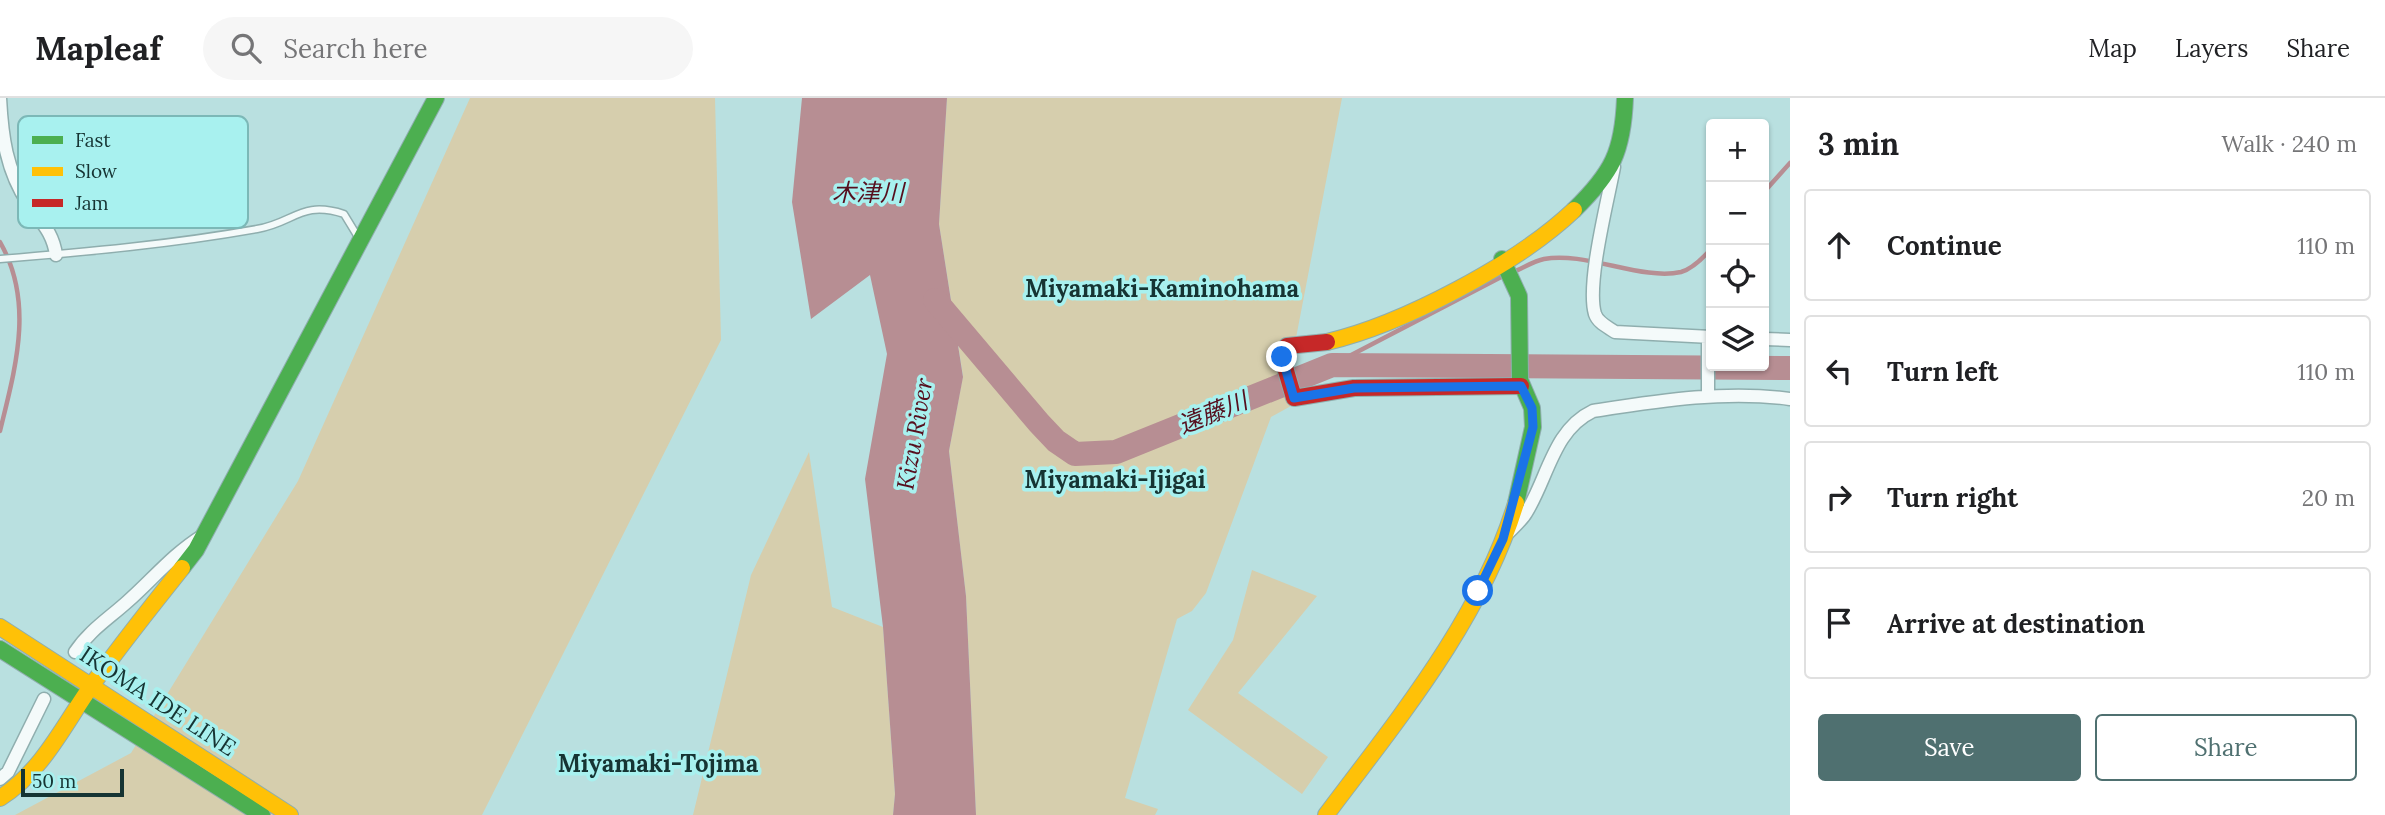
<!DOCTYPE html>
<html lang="en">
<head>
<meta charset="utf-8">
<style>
  :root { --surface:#fff; --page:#f6f6f6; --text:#202124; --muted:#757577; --line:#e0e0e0; --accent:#4f7070 }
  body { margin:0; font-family:Lora,"Noto Sans JP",serif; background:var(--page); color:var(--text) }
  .controls { position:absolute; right:21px; top:21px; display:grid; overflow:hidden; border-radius:7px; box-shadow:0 2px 5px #0004 }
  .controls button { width:63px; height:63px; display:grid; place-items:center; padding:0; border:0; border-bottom:2px solid var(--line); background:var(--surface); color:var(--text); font:35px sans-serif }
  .scale { position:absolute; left:21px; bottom:18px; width:103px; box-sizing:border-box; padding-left:7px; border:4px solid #163433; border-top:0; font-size:19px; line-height:24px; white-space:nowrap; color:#163433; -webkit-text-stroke:5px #a8f1ef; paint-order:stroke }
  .stop { position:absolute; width:21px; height:21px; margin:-16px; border:5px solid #1a73e8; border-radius:50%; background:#fff }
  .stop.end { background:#1a73e8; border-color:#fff; box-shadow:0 2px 7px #0008 }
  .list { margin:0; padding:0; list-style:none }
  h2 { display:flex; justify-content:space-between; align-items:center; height:91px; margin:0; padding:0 28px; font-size:30px }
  h2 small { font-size:23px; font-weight:400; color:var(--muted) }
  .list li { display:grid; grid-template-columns:46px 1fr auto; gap:21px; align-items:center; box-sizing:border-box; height:112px; margin:0 14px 14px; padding:0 14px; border:2px solid var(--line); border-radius:7px }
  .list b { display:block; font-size:26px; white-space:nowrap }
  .list em { font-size:23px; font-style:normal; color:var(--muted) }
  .actions { display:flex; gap:14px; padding:21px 28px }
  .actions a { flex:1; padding:16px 0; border:2px solid var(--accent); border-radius:7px; text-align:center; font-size:24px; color:var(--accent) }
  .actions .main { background:var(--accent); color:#fff }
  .icon { flex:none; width:38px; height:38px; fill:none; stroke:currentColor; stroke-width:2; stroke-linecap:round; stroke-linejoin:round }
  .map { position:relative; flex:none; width:1790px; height:717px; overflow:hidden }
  header { display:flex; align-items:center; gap:42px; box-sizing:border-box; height:98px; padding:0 35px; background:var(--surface); border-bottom:2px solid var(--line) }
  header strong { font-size:33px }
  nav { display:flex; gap:38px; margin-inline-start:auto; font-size:24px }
  .search { width:490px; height:63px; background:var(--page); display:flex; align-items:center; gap:18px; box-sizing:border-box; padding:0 24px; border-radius:38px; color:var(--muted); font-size:26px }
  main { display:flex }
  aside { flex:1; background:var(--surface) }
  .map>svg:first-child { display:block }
  .green { fill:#d6cead }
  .water { fill:#b78e93 }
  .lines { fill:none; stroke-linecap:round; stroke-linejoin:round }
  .stream { stroke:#b78e93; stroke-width:4.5 }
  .river { stroke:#b78e93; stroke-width:24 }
  .lane-casing { stroke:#8faeae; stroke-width:9 }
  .street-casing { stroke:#8faeae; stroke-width:15 }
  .fast-casing { stroke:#8faeae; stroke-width:18 }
  .slow-casing { stroke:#8faeae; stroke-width:18 }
  .jam-casing { stroke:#8faeae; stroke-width:18 }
  .lane { stroke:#f4fafa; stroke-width:6 }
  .street { stroke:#f4fafa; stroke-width:12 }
  .fast { stroke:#4caf50; stroke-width:16 }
  .slow { stroke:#ffc107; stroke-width:16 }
  .jam { stroke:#c62828; stroke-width:16 }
  .route { stroke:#1a73e8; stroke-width:9 }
  .labels { text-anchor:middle; stroke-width:7; stroke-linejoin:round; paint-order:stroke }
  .street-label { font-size:23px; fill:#163433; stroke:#a8f1ef }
  .water-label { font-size:24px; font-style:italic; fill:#560f1e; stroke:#a8f1ef }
  .neighbourhood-label { font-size:24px; font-weight:bold; fill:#163433; stroke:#a8f1ef }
  .key { fill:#a8f1ef; stroke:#7cb8b7; stroke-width:2 }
  .key-label { font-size:19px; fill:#163433 }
</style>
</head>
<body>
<header>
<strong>Mapleaf</strong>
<div class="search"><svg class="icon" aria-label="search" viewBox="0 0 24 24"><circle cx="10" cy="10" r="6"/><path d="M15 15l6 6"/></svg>Search here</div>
<nav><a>Map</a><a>Layers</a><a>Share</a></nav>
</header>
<main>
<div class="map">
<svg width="1790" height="717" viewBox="0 0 1790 717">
  <rect width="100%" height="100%" fill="#b9e0e0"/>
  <path class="green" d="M 470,0 L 715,0 L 721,242 L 482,717 L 15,717 L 131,655 L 298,383 Z
    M 947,0 L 1342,0 L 1296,240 L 1285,241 L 1273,262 L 1291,308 L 1271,319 L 1206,495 L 1192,513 L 1177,521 L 1125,700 L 1158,711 L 1155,717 L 976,717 L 966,498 L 949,353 L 963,278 L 939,126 Z
    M 809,354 L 832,509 L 883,529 L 895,696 L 893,717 L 693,717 L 751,477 Z
    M 1252,472 L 1317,498 L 1238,595 L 1328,659 L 1302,696 L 1188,612 L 1233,542 Z"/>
  <path class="water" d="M 802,0 L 947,0 L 939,126 L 963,279 L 949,353 L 966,498 L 976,717 L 893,717 L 895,696 L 883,529 L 865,381 L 887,256 L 870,177 L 811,221 L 792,104 Z"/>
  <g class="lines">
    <path class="stream" d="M 1764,94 L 1790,65
      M 0,144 C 35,205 15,271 0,333
      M 1513,174 C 1523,170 1534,163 1544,161 C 1585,153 1642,183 1681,174 C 1692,171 1703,160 1711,151
      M 1332,267 L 1505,177"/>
    <path class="river" d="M 935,202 L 1039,325 L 1056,343 L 1075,356 L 1116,354 L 1332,267 L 1790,270"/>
    <g class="lane-casing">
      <path id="lane" d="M 0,161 C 86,154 173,146 257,131 C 294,125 301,102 344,116 L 358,139"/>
    </g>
    <g class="street-casing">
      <path id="street" d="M 0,0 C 2,38 6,72 28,105 C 40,123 53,134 56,157
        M 1614,69 C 1608,102 1586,186 1595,216 C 1598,225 1608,229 1615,234 L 1711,239
        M 1708,239 L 1708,298
        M 1764,241 L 1790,242
        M 1508,435 C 1514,429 1522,422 1526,415 C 1548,380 1553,332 1593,313 C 1658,303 1725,292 1790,301
        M 75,554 C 89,533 108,521 127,504 C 152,482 173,456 202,438
        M 0,681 L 8,674 L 44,601"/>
    </g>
    <g class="fast-casing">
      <path id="fast" d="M 1574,112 C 1612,75 1623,54 1625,0
        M 1502,161 L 1519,198 L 1520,282 L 1532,310 L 1533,329 L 1516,405
        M 182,470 L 196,452 L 436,0
        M 0,551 L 262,717"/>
    </g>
    <g class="slow-casing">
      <path id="slow" d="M 1327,244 C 1403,226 1517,166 1574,112
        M 0,529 L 290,717
        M 0,700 C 47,670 67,619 100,576 C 126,540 154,505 182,470
        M 1326,717 C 1398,621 1481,521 1516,405"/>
    </g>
    <g class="jam-casing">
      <path id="jam" d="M 1327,244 L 1287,248 L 1282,259 L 1294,300 L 1354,290 L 1521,288"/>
    </g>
    <use href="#lane" class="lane"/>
    <use href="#street" class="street"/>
    <use href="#fast" class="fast"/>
    <use href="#slow" class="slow"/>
    <use href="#jam" class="jam"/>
  </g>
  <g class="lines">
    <path class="route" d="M 1282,259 L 1294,300 L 1354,290 L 1521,288 L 1532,310 L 1533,329 L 1503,441 L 1478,493"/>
  </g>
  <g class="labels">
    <g class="street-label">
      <text transform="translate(158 603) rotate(33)" y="8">IKOMA IDE LINE</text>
    </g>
    <g class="water-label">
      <text x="868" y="103">木津川</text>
      <text transform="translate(1213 315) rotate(-22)" y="8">遠藤川</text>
      <text transform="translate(915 336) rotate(-80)" y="8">Kizu River</text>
    </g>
    <g class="neighbourhood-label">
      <text x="1162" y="199">Miyamaki-Kaminohama</text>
      <text x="1115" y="390">Miyamaki-Ijigai</text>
      <text x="658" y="674">Miyamaki-Tojima</text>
    </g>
  </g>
  <rect x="18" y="18" width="230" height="112" rx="10" class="key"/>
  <rect x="32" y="38" width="31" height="8" fill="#4caf50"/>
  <rect x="32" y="69" width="31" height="9" fill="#ffc107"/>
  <rect x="32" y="101" width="31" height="8" fill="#c62828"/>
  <g class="key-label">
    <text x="75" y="49">Fast</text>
    <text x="75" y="80">Slow</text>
    <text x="75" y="112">Jam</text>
  </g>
</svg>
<div class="controls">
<button>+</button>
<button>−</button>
<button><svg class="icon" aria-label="locate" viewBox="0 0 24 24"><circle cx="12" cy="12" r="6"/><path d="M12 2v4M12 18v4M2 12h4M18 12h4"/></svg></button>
<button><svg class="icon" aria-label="layers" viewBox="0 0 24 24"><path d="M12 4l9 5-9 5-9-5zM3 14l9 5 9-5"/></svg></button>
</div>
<div class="scale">50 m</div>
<div class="stop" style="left:1478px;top:493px"></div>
<div class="stop end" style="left:1282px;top:259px"></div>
</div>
<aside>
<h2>3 min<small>Walk · 240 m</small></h2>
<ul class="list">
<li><svg class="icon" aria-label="ahead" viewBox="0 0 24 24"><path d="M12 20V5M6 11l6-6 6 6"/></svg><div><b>Continue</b></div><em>110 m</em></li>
<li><svg class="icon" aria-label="left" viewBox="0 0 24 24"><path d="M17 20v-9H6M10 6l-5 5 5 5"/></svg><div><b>Turn left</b></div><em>110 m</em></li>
<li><svg class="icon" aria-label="right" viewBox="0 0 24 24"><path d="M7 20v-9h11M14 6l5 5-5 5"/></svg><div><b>Turn right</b></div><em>20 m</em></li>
<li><svg class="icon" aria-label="arrive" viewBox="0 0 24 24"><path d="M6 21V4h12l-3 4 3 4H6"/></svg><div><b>Arrive at destination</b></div></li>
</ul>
<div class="actions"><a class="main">Save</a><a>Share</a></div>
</aside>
</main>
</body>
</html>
